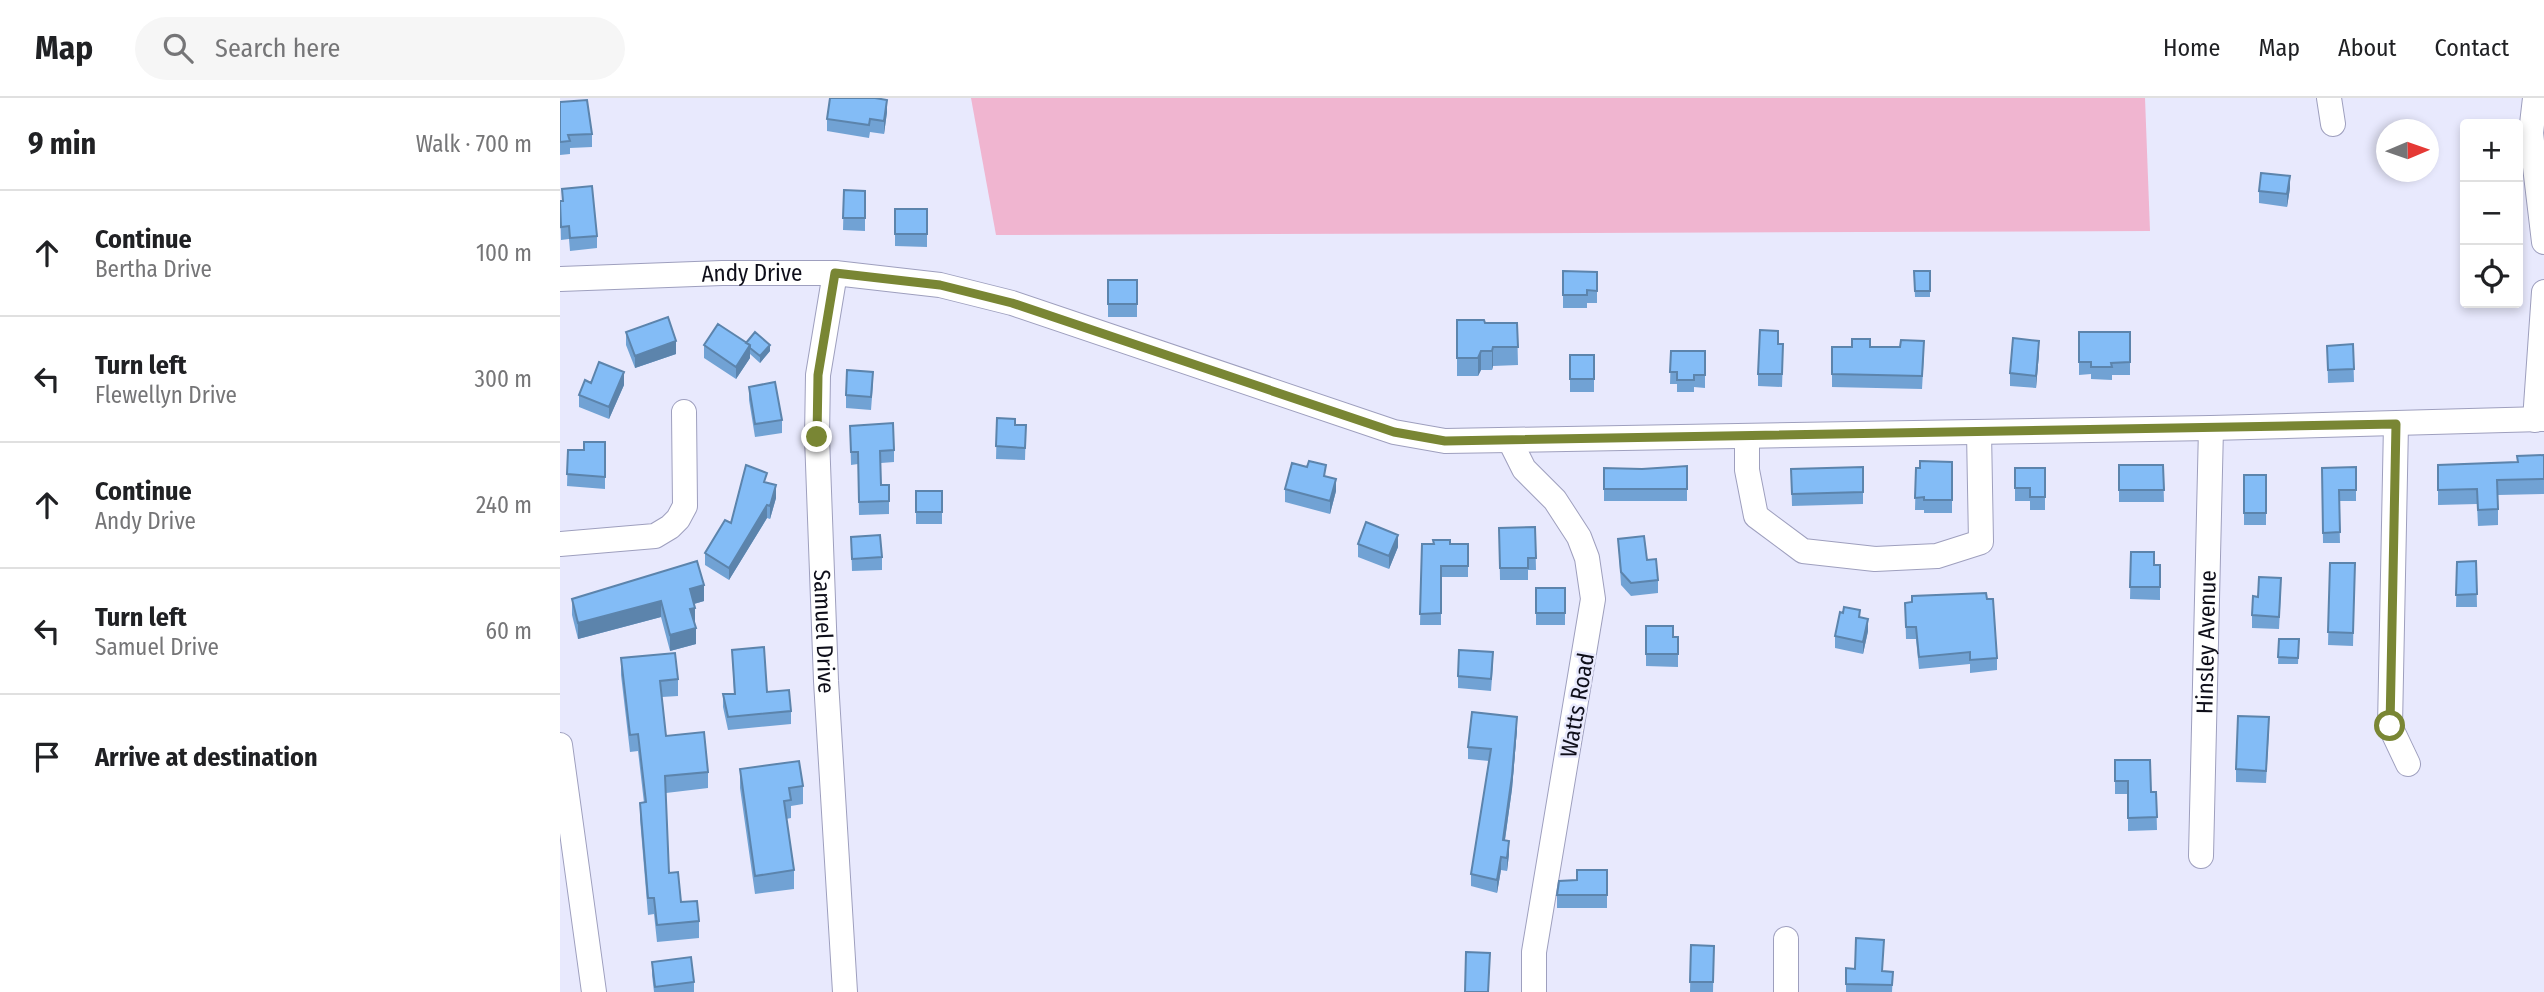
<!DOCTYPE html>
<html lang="en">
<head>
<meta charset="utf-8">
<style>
  :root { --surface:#fff; --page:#f6f6f6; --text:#202124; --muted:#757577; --line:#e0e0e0 }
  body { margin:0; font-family:"Fira Sans Condensed",sans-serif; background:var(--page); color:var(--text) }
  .controls { position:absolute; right:21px; top:21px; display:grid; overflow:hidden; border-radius:7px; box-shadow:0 4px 10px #0003 }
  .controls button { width:63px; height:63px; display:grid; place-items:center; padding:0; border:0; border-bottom:2px solid var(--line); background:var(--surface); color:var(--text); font:35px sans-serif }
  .compass { position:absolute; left:1816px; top:21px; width:63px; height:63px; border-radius:50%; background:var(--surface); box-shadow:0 4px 10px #0003; rotate:88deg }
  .stop { position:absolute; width:21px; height:21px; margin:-16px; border:5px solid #798634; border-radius:50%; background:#fff }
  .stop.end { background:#798634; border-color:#fff; box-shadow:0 2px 7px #0008 }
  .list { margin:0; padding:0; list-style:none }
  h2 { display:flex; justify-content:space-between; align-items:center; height:91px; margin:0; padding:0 28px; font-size:30px }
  h2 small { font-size:23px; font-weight:400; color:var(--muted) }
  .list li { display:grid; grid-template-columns:46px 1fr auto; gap:21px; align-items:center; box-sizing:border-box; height:126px; padding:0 28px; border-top:2px solid var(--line) }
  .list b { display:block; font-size:26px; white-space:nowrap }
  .list p { margin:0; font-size:23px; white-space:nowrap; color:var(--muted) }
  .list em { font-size:23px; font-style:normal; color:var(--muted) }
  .icon { flex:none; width:38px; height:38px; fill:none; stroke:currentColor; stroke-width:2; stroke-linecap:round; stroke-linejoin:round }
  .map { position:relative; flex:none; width:1984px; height:894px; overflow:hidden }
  header { display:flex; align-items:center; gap:42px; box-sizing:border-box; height:98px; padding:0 35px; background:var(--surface); border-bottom:2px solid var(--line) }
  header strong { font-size:33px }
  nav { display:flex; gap:38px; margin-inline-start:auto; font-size:24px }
  .search { width:490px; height:63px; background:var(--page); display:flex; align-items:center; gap:18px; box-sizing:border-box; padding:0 24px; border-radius:38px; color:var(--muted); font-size:26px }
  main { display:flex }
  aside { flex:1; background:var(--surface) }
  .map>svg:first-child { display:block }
  .green { fill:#f0b5d0 }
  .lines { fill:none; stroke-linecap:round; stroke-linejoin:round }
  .minor-casing { stroke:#9e9fbe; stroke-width:26 }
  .minor { stroke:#fff; stroke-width:24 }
  .wall { fill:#71a2d4 }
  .shaded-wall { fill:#5c84ac }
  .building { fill:#83bcf6; stroke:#5c84ac; stroke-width:2 }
  .route { stroke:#798634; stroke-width:9 }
  .labels { text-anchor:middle; stroke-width:5; stroke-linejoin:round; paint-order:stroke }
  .street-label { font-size:23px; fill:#0e0e19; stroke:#e8e9fd }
</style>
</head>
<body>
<header>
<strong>Map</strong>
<div class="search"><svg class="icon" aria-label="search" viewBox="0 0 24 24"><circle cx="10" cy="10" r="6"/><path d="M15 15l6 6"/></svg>Search here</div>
<nav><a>Home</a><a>Map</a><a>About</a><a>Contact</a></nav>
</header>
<main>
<aside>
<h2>9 min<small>Walk · 700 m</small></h2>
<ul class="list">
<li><svg class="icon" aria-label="ahead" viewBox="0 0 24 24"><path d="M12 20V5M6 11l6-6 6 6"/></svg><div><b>Continue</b><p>Bertha Drive</p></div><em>100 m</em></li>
<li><svg class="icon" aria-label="left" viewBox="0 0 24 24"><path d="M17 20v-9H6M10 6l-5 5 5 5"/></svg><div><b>Turn left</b><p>Flewellyn Drive</p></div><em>300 m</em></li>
<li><svg class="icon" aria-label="ahead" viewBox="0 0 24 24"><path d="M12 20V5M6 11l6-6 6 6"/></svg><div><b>Continue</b><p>Andy Drive</p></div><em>240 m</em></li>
<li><svg class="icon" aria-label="left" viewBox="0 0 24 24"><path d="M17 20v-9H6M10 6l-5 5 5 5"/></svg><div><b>Turn left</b><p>Samuel Drive</p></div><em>60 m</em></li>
<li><svg class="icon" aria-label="arrive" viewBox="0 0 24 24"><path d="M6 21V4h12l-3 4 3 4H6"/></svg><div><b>Arrive at destination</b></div></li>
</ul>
</aside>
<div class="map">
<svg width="1984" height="894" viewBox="0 0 1984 894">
  <rect width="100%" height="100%" fill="#e8e9fd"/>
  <path class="green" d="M 411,0 L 1585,0 L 1590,133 L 436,137 Z"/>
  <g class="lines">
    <g class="minor-casing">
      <g id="minor">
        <path d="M 1769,0 L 1773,26"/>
        <path d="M 1975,0 L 1971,35 L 1984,144"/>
        <path id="s1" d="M 275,175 L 258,277 L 257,339 L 266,583 L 285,894"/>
        <path id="s2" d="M 0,181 L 162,175 L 275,175 L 380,187 L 452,205 L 834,334 L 885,343 L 1651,330 L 1984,321"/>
        <path d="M 1975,322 L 1984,194"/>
        <path d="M 1836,326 L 1830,628 L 1848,666"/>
        <path d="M 1187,339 L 1187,372 L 1196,418 L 1243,453 L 1315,461 L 1377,458 L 1421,444 L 1419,334"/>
        <path d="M 950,343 L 964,371 L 995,402 L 1019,439 L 1027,460 L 1033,501 L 974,854 L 974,894"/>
        <path d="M 0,446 L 95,438 L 110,429 L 118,421 L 125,408 L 124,314"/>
        <path d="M 0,647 L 34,894"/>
        <path id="s3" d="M 1641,758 L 1651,330"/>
        <path d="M 1226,841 L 1226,894"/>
      </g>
    </g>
    <use href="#minor" class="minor"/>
  </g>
  <path class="wall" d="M 0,4 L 32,36 L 32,49 L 10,50 L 10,56 L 0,57 Z
    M 327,14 L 324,36 L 310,34 L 309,40 L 267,33 L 267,21 Z
    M 1730,90 L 1727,109 L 1699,105 L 1699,93 Z
    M 2,91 L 37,138 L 37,150 L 10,153 L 9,141 L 1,142 L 0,103 L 2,103 Z
    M 284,92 L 305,93 L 305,133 L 283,132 Z
    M 335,111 L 367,111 L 367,149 L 335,148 Z
    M 1003,173 L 1037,174 L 1037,205 L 1027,205 L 1027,210 L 1003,210 Z
    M 1354,173 L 1370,173 L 1370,199 L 1355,199 Z
    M 548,182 L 577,182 L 577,219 L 548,219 Z
    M 897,222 L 925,225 L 957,225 L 958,267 L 933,268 L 932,272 L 921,272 L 918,278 L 897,278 Z
    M 66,234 L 116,256 L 75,270 L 66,247 Z
    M 1519,234 L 1570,234 L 1570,277 L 1552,277 L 1552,282 L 1531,281 L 1531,276 L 1519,277 Z
    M 186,245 L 210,253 L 200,265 L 190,256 L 190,260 L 176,281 L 144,260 L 144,247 Z
    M 1218,246 L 1223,259 L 1222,289 L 1198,288 L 1198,276 Z
    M 1793,246 L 1794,284 L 1768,285 L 1767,248 Z
    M 1272,249 L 1340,249 L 1364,256 L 1362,291 L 1272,289 Z
    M 1111,253 L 1145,253 L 1145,290 L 1134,289 L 1134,294 L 1117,294 L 1117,286 L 1110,286 Z
    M 1479,255 L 1476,290 L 1450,288 L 1450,275 Z
    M 1010,257 L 1034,257 L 1034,294 L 1010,294 Z
    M 31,285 L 64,287 L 49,321 L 19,309 L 19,297 Z
    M 313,286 L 311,312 L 286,310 L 286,297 Z
    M 189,289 L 222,322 L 222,335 L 195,339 L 189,302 Z
    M 437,320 L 455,327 L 466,327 L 465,362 L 436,361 Z
    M 290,328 L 334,352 L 334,364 L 321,365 L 321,387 L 329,387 L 329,416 L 299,417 L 298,366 L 291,367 Z
    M 45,344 L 45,391 L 7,388 L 8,352 L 24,352 Z
    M 1984,357 L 1984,396 L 1938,397 L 1938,427 L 1918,428 L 1917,406 L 1878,407 L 1878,367 L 1958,364 Z
    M 1392,364 L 1392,415 L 1364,415 L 1364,412 L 1355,412 L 1356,370 Z
    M 1559,367 L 1603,367 L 1604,404 L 1559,404 Z
    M 1127,368 L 1127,403 L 1044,403 L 1044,370 L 1082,371 Z
    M 1303,369 L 1303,406 L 1232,408 L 1231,371 Z
    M 1796,369 L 1796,403 L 1779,403 L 1780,445 L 1763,445 L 1762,370 Z
    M 1455,370 L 1485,370 L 1485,412 L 1470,412 L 1470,403 L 1455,403 Z
    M 1684,377 L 1706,377 L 1706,427 L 1684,427 Z
    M 766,378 L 776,393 L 770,416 L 725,404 L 725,391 Z
    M 207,385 L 216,400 L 210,421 L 207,420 L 169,482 L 145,467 L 145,455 Z
    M 356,393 L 382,393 L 382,426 L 356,426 Z
    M 975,429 L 976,472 L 968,472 L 968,482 L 940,482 L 939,430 Z
    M 291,439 L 322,459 L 322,472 L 292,473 Z
    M 1058,441 L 1087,462 L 1098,482 L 1098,495 L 1071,498 L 1061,487 Z
    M 798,446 L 838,449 L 829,471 L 798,459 Z
    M 862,446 L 908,446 L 908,479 L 881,479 L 881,527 L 860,527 Z
    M 1571,454 L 1594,466 L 1600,467 L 1600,502 L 1570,501 Z
    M 1916,463 L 1917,509 L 1896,509 L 1897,464 Z
    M 1770,465 L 1795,465 L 1793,548 L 1768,547 Z
    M 976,490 L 1005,490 L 1005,527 L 976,527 Z
    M 1721,493 L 1719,531 L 1692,530 L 1692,517 L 1698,499 Z
    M 12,501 L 144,503 L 134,506 L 136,546 L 110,553 L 101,519 L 18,541 L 12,517 Z
    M 1345,505 L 1437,560 L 1437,572 L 1410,575 L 1410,566 L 1359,571 L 1356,541 L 1346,541 Z
    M 1300,519 L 1308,533 L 1303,556 L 1275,550 L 1275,538 Z
    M 1086,528 L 1113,539 L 1118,539 L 1118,569 L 1086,568 Z
    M 1719,541 L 1739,541 L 1738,566 L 1718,566 Z
    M 172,552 L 207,594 L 231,613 L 231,626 L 168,632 L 163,609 L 163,596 L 174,596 Z
    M 61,560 L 118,581 L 118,598 L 102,599 L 106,638 L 148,674 L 148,690 L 106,695 L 109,775 L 121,804 L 139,823 L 139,840 L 97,844 L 94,816 L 88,817 L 80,721 L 80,705 L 84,705 L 78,653 L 70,654 L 61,577 Z
    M 933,567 L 931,593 L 898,590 L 898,578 Z
    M 957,631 L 952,691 L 945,742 L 949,756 L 947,773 L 941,772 L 937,795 L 911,788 L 911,776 L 929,663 L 908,661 L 908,649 Z
    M 1709,632 L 1706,685 L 1676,684 L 1676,671 Z
    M 1555,662 L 1591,694 L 1596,694 L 1597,732 L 1568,733 L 1568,696 L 1555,696 Z
    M 180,671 L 243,688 L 243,706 L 231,708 L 231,720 L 226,721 L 234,772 L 234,791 L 195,796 L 180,690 Z
    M 1047,772 L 1047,810 L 997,810 L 997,797 L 1017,782 Z
    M 1131,847 L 1154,848 L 1153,894 L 1130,894 Z
    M 92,864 L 134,884 L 134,894 L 94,894 L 92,877 Z
    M 1286,870 L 1333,874 L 1332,894 L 1286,894 Z"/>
  <path class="shaded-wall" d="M 327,2 L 327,14 L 324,36 L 324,23 Z
    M 1730,78 L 1730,90 L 1727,109 L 1727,96 Z
    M 116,243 L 116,256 L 75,270 L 75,258 Z
    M 1479,243 L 1479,255 L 1476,290 L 1476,278 Z
    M 190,247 L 190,260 L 176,281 L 176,269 Z
    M 210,247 L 210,253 L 200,265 L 200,258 Z
    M 933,249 L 933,268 L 932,272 L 932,253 Z
    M 921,253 L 921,272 L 918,278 L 918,260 Z
    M 64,274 L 64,287 L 49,321 L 49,309 Z
    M 776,381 L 776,393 L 770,416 L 770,403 Z
    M 216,387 L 216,400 L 210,421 L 210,408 Z
    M 207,407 L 207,420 L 169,482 L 169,470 Z
    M 838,437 L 838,449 L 829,471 L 829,458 Z
    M 144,487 L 144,503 L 130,507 L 130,491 Z
    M 101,503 L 101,519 L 18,541 L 18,525 Z
    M 135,510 L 135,526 L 130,527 L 130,511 Z
    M 1308,521 L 1308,533 L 1303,556 L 1303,544 Z
    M 136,530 L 136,546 L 110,553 L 110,537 Z
    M 957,619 L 957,631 L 952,691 L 943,755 L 943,742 Z
    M 949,743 L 949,756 L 947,773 L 947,760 Z
    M 941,759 L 941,772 L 937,795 L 937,782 Z"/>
  <path class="building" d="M 270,0 L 315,0 L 327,2 L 324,23 L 310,21 L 309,27 L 267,21 Z
    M 27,2 L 32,36 L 8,37 L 10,43 L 0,44 L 0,4 Z
    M 1701,75 L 1730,78 L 1727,96 L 1699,93 Z
    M 32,88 L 37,138 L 10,140 L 9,128 L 1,129 L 0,103 L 3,103 L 2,91 Z
    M 284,92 L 305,93 L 305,120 L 283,120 Z
    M 335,111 L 367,111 L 367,136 L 335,136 Z
    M 1003,173 L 1037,174 L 1037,193 L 1027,192 L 1027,197 L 1003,197 Z
    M 1354,173 L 1370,173 L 1370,193 L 1355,193 Z
    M 548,182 L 577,182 L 577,206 L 548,206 Z
    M 108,219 L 116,243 L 75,258 L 66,234 Z
    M 897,222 L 924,222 L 925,225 L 957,225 L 958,249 L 933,249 L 932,253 L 921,253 L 918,260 L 897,260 Z
    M 158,226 L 190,247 L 176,269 L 144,247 Z
    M 1200,232 L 1218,233 L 1218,246 L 1223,246 L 1222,276 L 1198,276 Z
    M 195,234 L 210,247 L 200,258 L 190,250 L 190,247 L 186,245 Z
    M 1519,234 L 1570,234 L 1570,264 L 1551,265 L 1552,269 L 1531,269 L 1531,264 L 1519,264 Z
    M 1453,240 L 1479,243 L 1476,278 L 1450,275 Z
    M 1292,241 L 1310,241 L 1310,249 L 1340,249 L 1341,242 L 1364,243 L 1362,278 L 1272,276 L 1272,249 L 1292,249 Z
    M 1793,246 L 1794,271 L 1768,272 L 1767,248 Z
    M 1111,253 L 1145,253 L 1145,277 L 1134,277 L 1134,282 L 1117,282 L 1117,274 L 1110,274 Z
    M 1010,257 L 1034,257 L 1034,281 L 1010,281 Z
    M 39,264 L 64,274 L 49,309 L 19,297 L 25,282 L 31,285 Z
    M 287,272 L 313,274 L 311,299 L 286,297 Z
    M 215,284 L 222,322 L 195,326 L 189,289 Z
    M 437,320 L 455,321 L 455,327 L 466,327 L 465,350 L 436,348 Z
    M 333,325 L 334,352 L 320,353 L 321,387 L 329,387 L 329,403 L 299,404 L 298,354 L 291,354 L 290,328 Z
    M 24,344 L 45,344 L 45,379 L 7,376 L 8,352 L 24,352 Z
    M 1984,357 L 1984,381 L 1937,382 L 1938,411 L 1918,412 L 1917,391 L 1878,392 L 1878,367 L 1958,364 L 1957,358 Z
    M 749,363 L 766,367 L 764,378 L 776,381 L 770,403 L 725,391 L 732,365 L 747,369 Z
    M 1360,363 L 1392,364 L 1392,402 L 1364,402 L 1364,399 L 1355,400 L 1356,370 L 1360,370 Z
    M 186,367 L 207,375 L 204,384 L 216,387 L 210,408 L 207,407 L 169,470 L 145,455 L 165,422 L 171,425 Z
    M 1559,367 L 1603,367 L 1604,392 L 1559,392 Z
    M 1127,368 L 1127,391 L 1044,391 L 1044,370 L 1082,371 Z
    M 1303,369 L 1303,394 L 1232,396 L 1231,371 Z
    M 1796,369 L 1796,392 L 1779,392 L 1780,434 L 1763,435 L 1762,370 Z
    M 1455,370 L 1485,370 L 1485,399 L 1470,399 L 1470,390 L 1455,390 Z
    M 1684,377 L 1706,377 L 1706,415 L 1684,415 Z
    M 356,393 L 382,393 L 382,414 L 356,414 Z
    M 806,424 L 838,437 L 829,458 L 798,446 Z
    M 975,429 L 976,460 L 968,460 L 968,470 L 940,470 L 939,430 Z
    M 320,437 L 322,459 L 292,461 L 291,439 Z
    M 1084,438 L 1087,462 L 1096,461 L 1098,482 L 1071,485 L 1061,474 L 1058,441 Z
    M 873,442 L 890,442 L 890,446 L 908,446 L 908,468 L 881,468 L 881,515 L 860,516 L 862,446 L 874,446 Z
    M 1571,454 L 1594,454 L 1594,467 L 1600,467 L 1600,489 L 1570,489 Z
    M 137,463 L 144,487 L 130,491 L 135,510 L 130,511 L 136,530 L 110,537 L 101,503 L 18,525 L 12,501 Z
    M 1916,463 L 1917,496 L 1896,497 L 1897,464 Z
    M 1770,465 L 1795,465 L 1793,535 L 1768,534 Z
    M 1699,479 L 1721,480 L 1719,519 L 1692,517 L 1693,498 L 1698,499 Z
    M 976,490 L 1005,490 L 1005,515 L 976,515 Z
    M 1426,495 L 1427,501 L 1433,501 L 1437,560 L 1410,562 L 1410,554 L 1359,559 L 1356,529 L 1346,529 L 1345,505 L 1352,504 L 1352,498 Z
    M 1284,509 L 1300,512 L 1299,519 L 1308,521 L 1303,544 L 1275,538 L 1280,514 L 1283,515 Z
    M 1086,528 L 1113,528 L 1113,539 L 1118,539 L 1118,556 L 1086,556 Z
    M 1719,541 L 1739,541 L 1738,560 L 1718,559 Z
    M 204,549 L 207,594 L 229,592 L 231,613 L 168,619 L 163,596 L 175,596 L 172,552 Z
    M 899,552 L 933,554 L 931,581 L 898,578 Z
    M 115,555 L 118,581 L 100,583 L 106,638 L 144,634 L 148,674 L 105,678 L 109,775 L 118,774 L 121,804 L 137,803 L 139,823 L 97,827 L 94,800 L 88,800 L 80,705 L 86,704 L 78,636 L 70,637 L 61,560 Z
    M 912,614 L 957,619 L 952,678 L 943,742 L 949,743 L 947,760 L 941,759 L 937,782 L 911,776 L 931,651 L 908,649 Z
    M 1678,618 L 1709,619 L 1706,673 L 1676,671 Z
    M 1555,662 L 1590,662 L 1591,694 L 1596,694 L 1597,719 L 1568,720 L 1568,683 L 1555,683 Z
    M 239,663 L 243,688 L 229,690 L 231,702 L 224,703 L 234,772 L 195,778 L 180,671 Z
    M 1017,772 L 1047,772 L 1047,797 L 997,797 L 999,783 L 1017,782 Z
    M 1296,840 L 1324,842 L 1322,873 L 1333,874 L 1332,887 L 1286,886 L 1286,870 L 1295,871 Z
    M 1131,847 L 1154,848 L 1153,884 L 1130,884 Z
    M 906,854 L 930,855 L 928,894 L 905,894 Z
    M 131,859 L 134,884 L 95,889 L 92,864 Z"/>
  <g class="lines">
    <path class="route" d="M 257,339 L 258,277 L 275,175 L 380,187 L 452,205 L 834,334 L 885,343 L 1836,326 L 1830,628"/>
  </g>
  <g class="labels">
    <g class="street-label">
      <text dy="8" stroke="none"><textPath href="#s2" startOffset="192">Andy Drive</textPath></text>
      <text dy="8" stroke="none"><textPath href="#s1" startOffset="360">Samuel Drive</textPath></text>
      <text dy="8" stroke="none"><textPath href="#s3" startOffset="214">Hinsley Avenue</textPath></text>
      <text transform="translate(1017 607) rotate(-80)" y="8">Watts Road</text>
    </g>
  </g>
</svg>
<div class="controls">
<button>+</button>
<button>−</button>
<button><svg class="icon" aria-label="locate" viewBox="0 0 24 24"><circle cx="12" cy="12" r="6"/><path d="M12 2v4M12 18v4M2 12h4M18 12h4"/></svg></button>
</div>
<svg class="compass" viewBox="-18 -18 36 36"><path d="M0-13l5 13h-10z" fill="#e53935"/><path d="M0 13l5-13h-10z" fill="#757577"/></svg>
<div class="stop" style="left:1830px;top:628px"></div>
<div class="stop end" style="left:257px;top:339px"></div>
</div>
</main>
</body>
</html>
